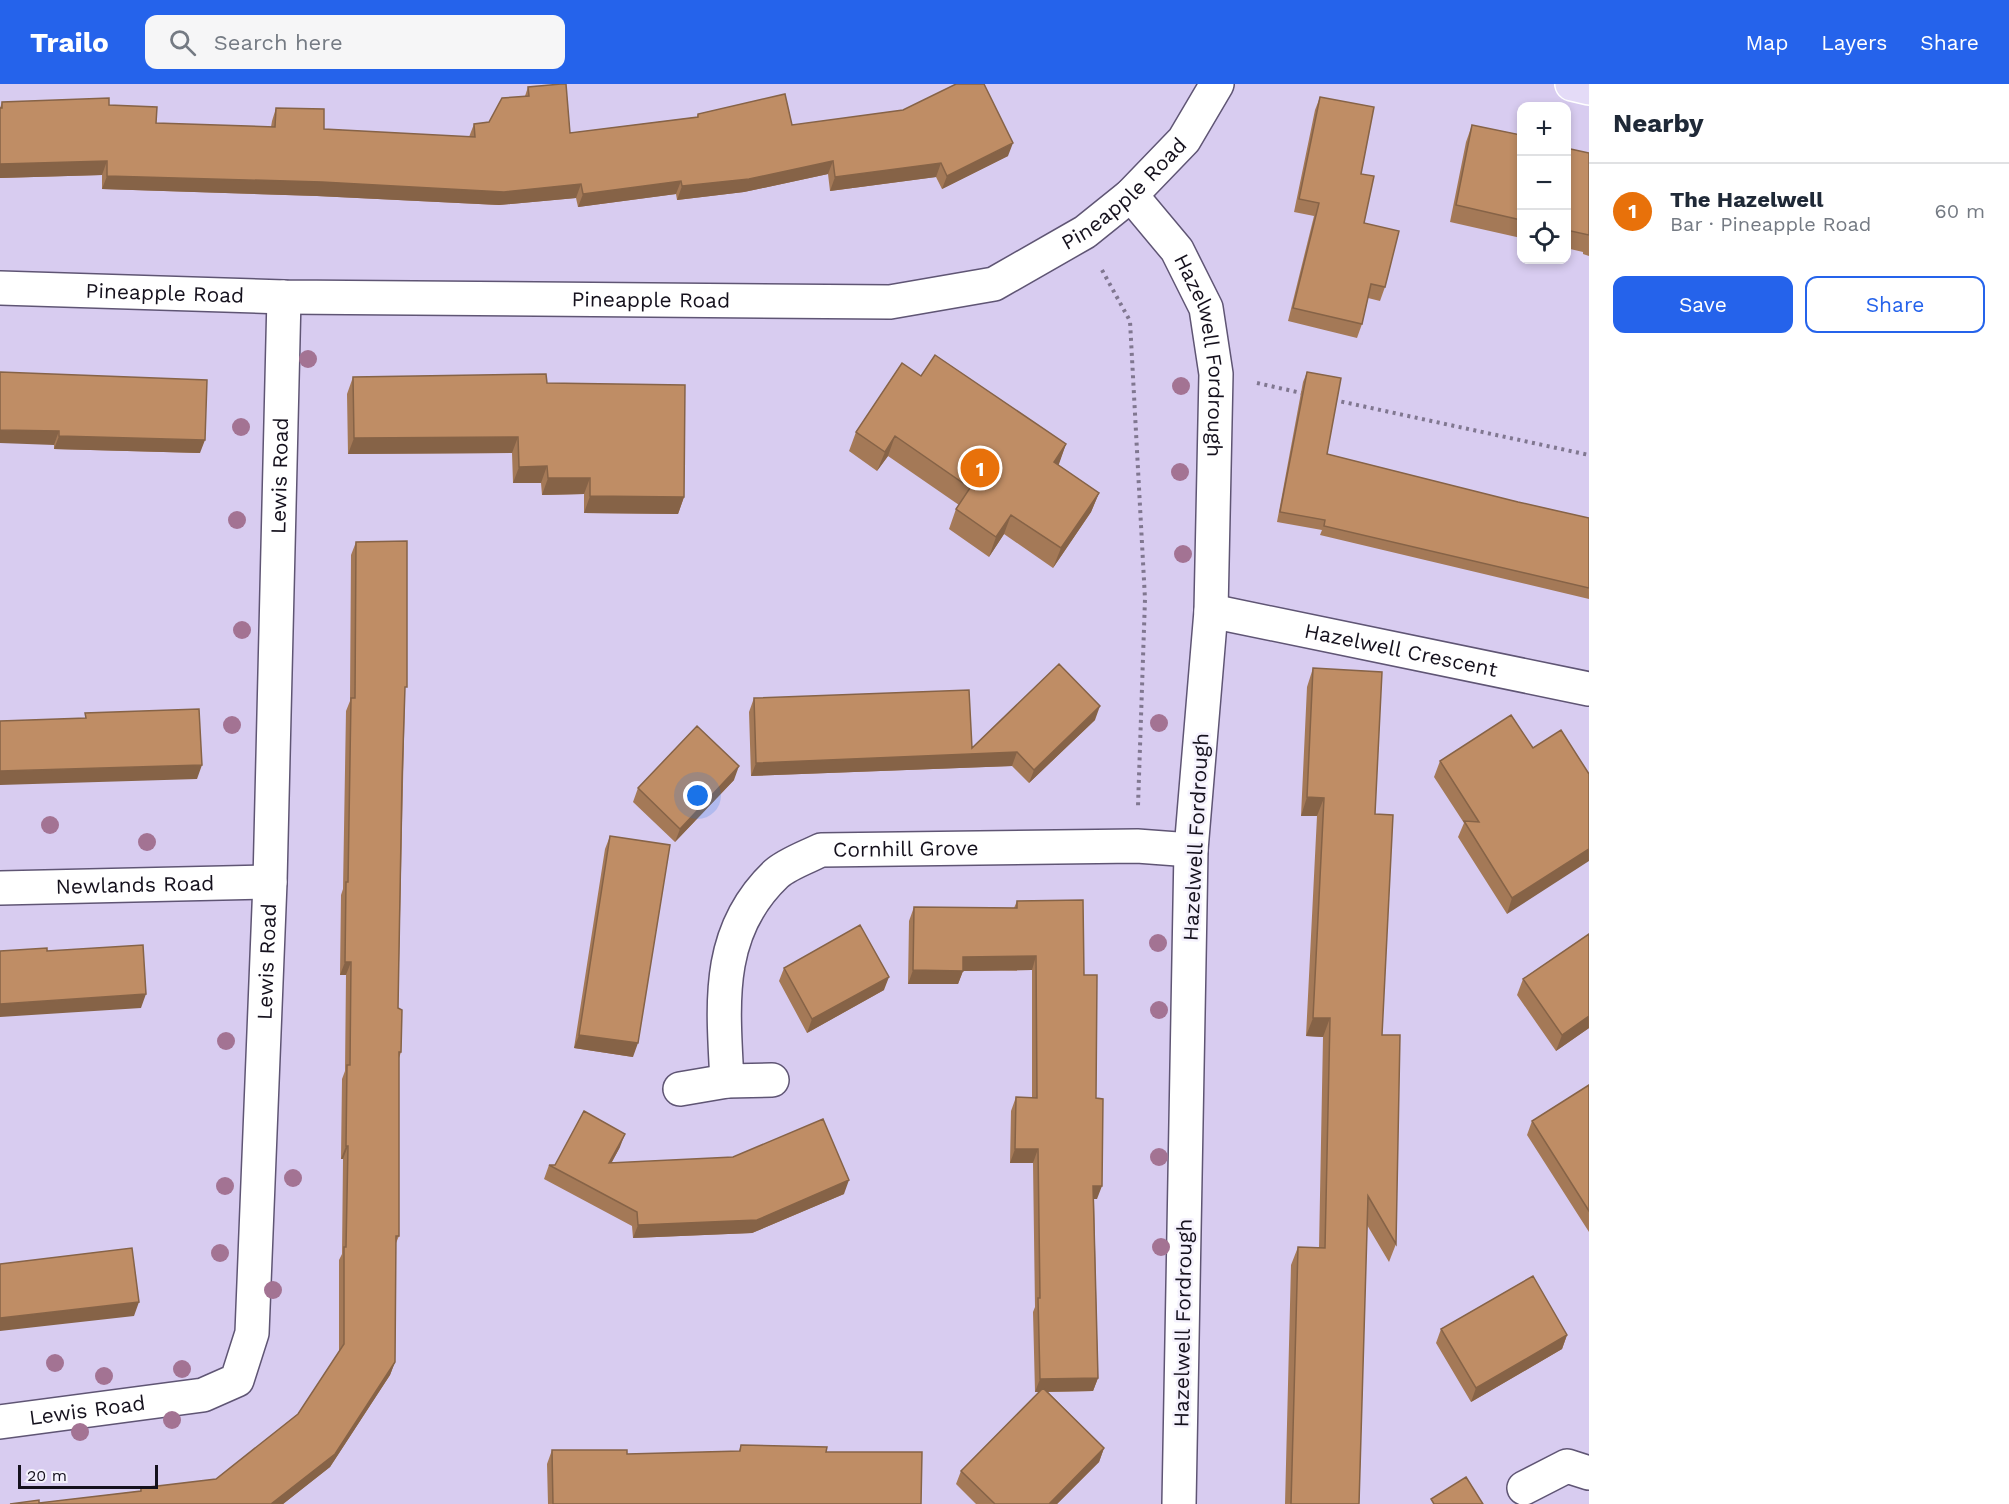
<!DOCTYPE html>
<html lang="en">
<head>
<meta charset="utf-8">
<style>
  :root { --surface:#fff; --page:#f6f6f7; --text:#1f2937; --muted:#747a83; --line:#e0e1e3; --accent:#2563eb }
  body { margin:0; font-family:"Work Sans",sans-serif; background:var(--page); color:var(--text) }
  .controls { position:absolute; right:18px; top:18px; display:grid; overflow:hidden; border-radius:12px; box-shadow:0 3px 9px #0003 }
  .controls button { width:54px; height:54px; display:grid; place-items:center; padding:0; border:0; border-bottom:2px solid var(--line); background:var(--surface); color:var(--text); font:30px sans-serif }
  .scale { position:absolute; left:18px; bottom:15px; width:140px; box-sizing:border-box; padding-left:6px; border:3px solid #15111d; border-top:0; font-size:16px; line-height:21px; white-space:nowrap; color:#15111d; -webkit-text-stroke:4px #f5f2fd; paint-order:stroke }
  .you { position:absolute; left:698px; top:712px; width:21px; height:21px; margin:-15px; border:4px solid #fff; border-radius:50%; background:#1a73e8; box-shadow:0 0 0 9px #1a73e833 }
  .badge { display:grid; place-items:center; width:39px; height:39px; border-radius:50%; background:var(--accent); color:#fff; font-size:20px; font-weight:700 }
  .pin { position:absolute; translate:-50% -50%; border:3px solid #fff; box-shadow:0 2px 6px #0006 }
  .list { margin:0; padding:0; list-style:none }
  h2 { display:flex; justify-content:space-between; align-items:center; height:78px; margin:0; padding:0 24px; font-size:26px }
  h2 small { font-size:20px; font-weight:400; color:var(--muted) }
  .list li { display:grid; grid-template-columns:39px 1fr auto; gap:18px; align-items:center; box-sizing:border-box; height:96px; padding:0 24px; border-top:2px solid var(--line) }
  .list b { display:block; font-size:22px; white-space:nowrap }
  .list p { margin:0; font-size:20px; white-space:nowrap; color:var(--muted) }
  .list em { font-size:20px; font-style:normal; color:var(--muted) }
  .actions { display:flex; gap:12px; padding:18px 24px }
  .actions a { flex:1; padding:14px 0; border:2px solid var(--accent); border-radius:12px; text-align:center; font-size:21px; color:var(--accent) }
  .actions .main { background:var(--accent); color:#fff }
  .icon { flex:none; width:33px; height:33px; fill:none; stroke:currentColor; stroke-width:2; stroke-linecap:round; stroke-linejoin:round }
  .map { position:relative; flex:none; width:1589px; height:1420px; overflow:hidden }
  header { display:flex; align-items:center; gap:36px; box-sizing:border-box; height:84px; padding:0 30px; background:var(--accent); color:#fff }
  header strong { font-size:28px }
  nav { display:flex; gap:33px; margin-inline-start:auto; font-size:21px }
  .search { width:420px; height:54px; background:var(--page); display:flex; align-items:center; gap:15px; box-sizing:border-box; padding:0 21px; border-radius:12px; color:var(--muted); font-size:22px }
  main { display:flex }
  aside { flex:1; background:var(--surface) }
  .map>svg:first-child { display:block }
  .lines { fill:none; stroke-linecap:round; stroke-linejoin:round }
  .minor-casing { stroke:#5f5574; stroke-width:36 }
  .major-casing { stroke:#fff; stroke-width:36 }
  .path { stroke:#807790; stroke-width:4; stroke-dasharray:3 4.5; stroke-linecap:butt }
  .minor { stroke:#fff; stroke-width:33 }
  .major { stroke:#e4dbf7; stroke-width:33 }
  .tree { fill:#a37393 }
  .wall { fill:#a47957 }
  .shaded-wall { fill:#866347 }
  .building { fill:#bf8d65; stroke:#866347; stroke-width:1.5 }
  .labels { text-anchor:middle; stroke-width:5; stroke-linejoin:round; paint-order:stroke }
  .street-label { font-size:21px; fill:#15111d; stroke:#f5f2fd }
</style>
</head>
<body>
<header>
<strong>Trailo</strong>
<div class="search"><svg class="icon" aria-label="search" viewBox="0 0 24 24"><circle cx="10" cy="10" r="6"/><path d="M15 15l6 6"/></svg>Search here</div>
<nav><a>Map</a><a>Layers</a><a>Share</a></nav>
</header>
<main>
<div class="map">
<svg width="1589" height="1420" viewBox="0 0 1589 1420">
  <rect width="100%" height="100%" fill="#d8ccf0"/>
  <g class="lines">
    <g class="minor-casing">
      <g id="minor">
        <path id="s1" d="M 1131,111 L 1177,166 L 1206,224 L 1216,290 L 1211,527 L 1191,766 L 1179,1420"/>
        <path id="s2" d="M 0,204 L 284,213 L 890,218 L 994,200 L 1085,148 L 1131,111 L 1184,56 L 1217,0"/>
        <path id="s3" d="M 1211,527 L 1589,605"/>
        <path id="s4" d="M 0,804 L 270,798"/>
        <path id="s5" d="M 772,996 L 727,997 C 723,920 715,848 776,790 C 787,780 807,773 821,766 L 1137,762 L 1191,766"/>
        <path d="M 680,1005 L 727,997"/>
        <path id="s6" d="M 0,1338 L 203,1311 L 237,1296 L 252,1249 L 270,798 L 284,213"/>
        <path d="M 1524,1404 L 1567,1382 L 1589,1389"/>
      </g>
    </g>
    <g class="major-casing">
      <path id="major" d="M 1572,0 L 1589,4"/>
    </g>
    <path class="path" d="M 1102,186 L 1130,237 L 1145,515 L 1138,722
      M 1257,299 L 1306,310
      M 1334,316 L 1589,371"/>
    <use href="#minor" class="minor"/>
    <use href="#major" class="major"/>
  </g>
  <g class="tree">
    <circle cx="308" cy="275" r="9"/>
    <circle cx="1181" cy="302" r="9"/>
    <circle cx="241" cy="343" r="9"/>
    <circle cx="1180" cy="388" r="9"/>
    <circle cx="237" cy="436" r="9"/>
    <circle cx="1183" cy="470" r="9"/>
    <circle cx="242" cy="546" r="9"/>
    <circle cx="1159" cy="639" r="9"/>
    <circle cx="232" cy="641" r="9"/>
    <circle cx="50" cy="741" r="9"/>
    <circle cx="147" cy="758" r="9"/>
    <circle cx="1158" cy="859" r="9"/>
    <circle cx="1159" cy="926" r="9"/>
    <circle cx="226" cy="957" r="9"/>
    <circle cx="1159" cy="1073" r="9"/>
    <circle cx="293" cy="1094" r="9"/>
    <circle cx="225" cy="1102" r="9"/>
    <circle cx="1161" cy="1163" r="9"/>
    <circle cx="220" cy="1169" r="9"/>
    <circle cx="273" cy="1206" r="9"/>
    <circle cx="55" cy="1279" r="9"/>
    <circle cx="182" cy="1285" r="9"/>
    <circle cx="104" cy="1292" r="9"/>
    <circle cx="172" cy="1336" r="9"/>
    <circle cx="80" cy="1348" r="9"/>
  </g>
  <path class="wall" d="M 528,3 L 570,49 L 697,33 L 698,30 L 792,41 L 1008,72 L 942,105 L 936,93 L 830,107 L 828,90 L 744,108 L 677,116 L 676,110 L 578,123 L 576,114 L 499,121 L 317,112 L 102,105 L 102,91 L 0,94 L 0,24 L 2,18 L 109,21 L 156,39 L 271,43 L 272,37 L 276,24 L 324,45 L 469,53 L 474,40 L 489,38 L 525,12 Z
    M 1320,13 L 1361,90 L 1364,139 L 1385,203 L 1380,217 L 1368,214 L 1362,240 L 1357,254 L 1288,237 L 1314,132 L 1294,128 L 1315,26 Z
    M 1472,41 L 1521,51 L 1521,154 L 1450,138 L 1466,58 Z
    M 1566,64 L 1589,69 L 1589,172 L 1583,170 L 1583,168 L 1566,164 Z
    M 0,288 L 200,369 L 54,365 L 54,361 Z
    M 1307,288 L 1327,370 L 1518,418 L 1589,434 L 1589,515 L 1320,451 L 1322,446 L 1277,438 L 1303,298 Z
    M 921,292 L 1066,360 L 1058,381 L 1099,409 L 1091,428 L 1053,484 L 1004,450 L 989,473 L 949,445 L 956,425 L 959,421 L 888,372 L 877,387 L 849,367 L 856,348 Z
    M 353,293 L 547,299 L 684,413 L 678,430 L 584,429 L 584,410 L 542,411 L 541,399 L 513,399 L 512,369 L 348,370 L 347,310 Z
    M 356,458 L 405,610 L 398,924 L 401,968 L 399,974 L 399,1152 L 396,1159 L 395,1278 L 390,1291 L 330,1383 L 283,1420 L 10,1420 L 39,1419 L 140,1407 L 141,1404 L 216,1395 L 298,1330 L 339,1268 L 339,1176 L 342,1170 L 343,1075 L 341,1075 L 342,995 L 345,987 L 346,891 L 340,891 L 341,811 L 343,805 L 346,627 L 350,617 L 351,471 Z
    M 1313,584 L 1375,730 L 1382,951 L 1396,1160 L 1389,1178 L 1367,1141 L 1359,1420 L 1285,1420 L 1291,1181 L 1298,1163 L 1319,1164 L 1323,953 L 1306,952 L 1317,732 L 1301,732 L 1307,603 Z
    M 754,614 L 972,664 L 1095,636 L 1029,699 L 1012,682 L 751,692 L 749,628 Z
    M 1533,664 L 1589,690 L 1507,830 L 1458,753 L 1464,739 L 1434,693 L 1440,677 Z
    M 734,696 L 675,758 L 633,718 L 638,704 Z
    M 610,752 L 633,973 L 574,964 L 605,765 Z
    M 1017,817 L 1084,891 L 1096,1014 L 1097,1115 L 1094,1115 L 1098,1294 L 1093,1307 L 1048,1308 L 1104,1364 L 1099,1378 L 1057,1420 L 976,1420 L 956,1400 L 961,1387 L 1039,1308 L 1035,1308 L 1033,1228 L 1035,1223 L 1033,1079 L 1010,1079 L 1011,1027 L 1016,1013 L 1032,1014 L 1032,886 L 963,887 L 958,900 L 908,900 L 909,837 L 914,823 L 1014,824 Z
    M 784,884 L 884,906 L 807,949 L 779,897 Z
    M 1523,895 L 1589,944 L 1556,967 L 1517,911 Z
    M 1589,1001 L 1589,1148 L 1527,1051 L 1532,1037 Z
    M 620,1063 L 612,1078 L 844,1110 L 752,1149 L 633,1154 L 632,1142 L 544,1095 L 549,1081 L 555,1081 Z
    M 1441,1245 L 1567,1251 L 1562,1265 L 1471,1318 L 1436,1259 Z
    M 741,1361 L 826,1368 L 921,1420 L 548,1420 L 547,1380 L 552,1366 L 627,1370 L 739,1367 Z"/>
  <path class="shaded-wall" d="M 1013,59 L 1008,72 L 942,105 L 947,92 Z
    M 107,77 L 102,91 L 0,94 L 0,80 Z
    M 833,77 L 828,90 L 744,108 L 677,116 L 682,102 Z
    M 941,79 L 936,93 L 830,107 L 835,93 Z
    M 107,92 L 581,100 L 576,114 L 499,121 L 317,112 L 102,105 Z
    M 681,97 L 676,110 L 578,123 L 583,110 Z
    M 0,346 L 59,347 L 54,361 L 0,359 Z
    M 59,352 L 205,356 L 200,369 L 54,365 Z
    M 895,352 L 888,372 L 877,387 L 885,368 Z
    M 518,353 L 512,369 L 348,370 L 354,354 Z
    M 1066,360 L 1059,380 L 1047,398 L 1054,378 Z
    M 547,382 L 541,399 L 513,399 L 519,383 Z
    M 548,394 L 590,394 L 584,410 L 542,411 Z
    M 1099,409 L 1091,428 L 1053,484 L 1061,464 Z
    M 590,412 L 684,413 L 678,430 L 584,429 Z
    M 1011,431 L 1004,450 L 989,473 L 996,453 Z
    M 1100,622 L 1095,636 L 1029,699 L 1034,686 Z
    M 1017,668 L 1012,682 L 751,692 L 756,679 Z
    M 202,681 L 197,695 L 0,701 L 0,687 Z
    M 739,682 L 734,696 L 675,758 L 680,745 Z
    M 1307,713 L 1324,714 L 1317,732 L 1301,732 Z
    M 1589,765 L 1589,777 L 1507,830 L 1512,814 Z
    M 1036,872 L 1032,886 L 963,887 L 958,900 L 908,900 L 913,886 L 963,873 Z
    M 345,878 L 351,878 L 346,891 L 340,891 Z
    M 889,893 L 884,906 L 807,949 L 812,935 Z
    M 146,910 L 141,924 L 0,933 L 0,920 Z
    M 1589,932 L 1589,944 L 1556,967 L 1562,951 Z
    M 1313,934 L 1330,934 L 1323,953 L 1306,952 Z
    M 579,951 L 638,959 L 633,973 L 574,964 Z
    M 625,1050 L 620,1063 L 604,1092 L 609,1079 Z
    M 346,1062 L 348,1062 L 343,1075 L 341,1075 Z
    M 1015,1065 L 1038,1065 L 1033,1079 L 1010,1079 Z
    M 849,1096 L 844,1110 L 752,1149 L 633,1154 L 638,1141 Z
    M 1093,1102 L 1102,1102 L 1097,1115 L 1088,1115 Z
    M 139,1218 L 134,1232 L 0,1247 L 0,1234 Z
    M 1567,1251 L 1562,1265 L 1471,1318 L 1476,1304 Z
    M 395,1278 L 390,1291 L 330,1383 L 283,1420 L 271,1420 Z
    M 1098,1294 L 1093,1307 L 1035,1308 L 1040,1295 Z
    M 1104,1364 L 1099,1378 L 1057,1420 L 1049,1420 Z"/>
  <path class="building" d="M 561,0 L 566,0 L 570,49 L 698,33 L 698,30 L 785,10 L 792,41 L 903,26 L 956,0 L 984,0 L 1013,59 L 947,92 L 941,79 L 835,93 L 833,77 L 749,95 L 682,102 L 681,97 L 583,110 L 581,100 L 504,108 L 322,98 L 107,92 L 107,77 L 0,80 L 0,24 L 2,24 L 2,18 L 109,14 L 109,21 L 157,23 L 156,39 L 275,43 L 276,24 L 324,25 L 324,45 L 475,53 L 474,40 L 489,38 L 502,14 L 529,12 L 528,3 Z
    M 1320,13 L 1374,23 L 1361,90 L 1374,92 L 1364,139 L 1399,147 L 1385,203 L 1371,200 L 1362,240 L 1293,224 L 1319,119 L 1299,115 Z
    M 1472,41 L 1521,51 L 1521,136 L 1456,121 Z
    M 1566,64 L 1589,69 L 1589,151 L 1566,146 Z
    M 935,271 L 1066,360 L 1054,378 L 1099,409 L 1061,464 L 1011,431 L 996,453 L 956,425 L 970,404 L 895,352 L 885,368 L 856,348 L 902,279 L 921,292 Z
    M 0,288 L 207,296 L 205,356 L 59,352 L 59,347 L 0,346 Z
    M 1307,288 L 1341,294 L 1327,370 L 1518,418 L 1589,434 L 1589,504 L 1324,442 L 1325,436 L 1280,428 Z
    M 546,290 L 547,299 L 685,301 L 684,413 L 590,412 L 590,394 L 548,394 L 547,382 L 519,383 L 518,353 L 354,354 L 353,293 Z
    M 407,457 L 407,603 L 405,603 L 402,696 L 398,924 L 402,926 L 401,968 L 399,968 L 399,1152 L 396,1152 L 395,1278 L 335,1370 L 271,1420 L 10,1420 L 39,1416 L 39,1419 L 141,1407 L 141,1404 L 216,1395 L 298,1330 L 344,1260 L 344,1163 L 346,1163 L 348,1062 L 346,1062 L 347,981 L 350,981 L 351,878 L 345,878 L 346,798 L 348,798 L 351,614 L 355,614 L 356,458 Z
    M 1059,580 L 1100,622 L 1034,686 L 1017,668 L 756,679 L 754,614 L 969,606 L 972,664 Z
    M 1313,584 L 1382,588 L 1375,730 L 1393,731 L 1382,951 L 1400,951 L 1396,1160 L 1368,1112 L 1359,1420 L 1291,1420 L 1298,1163 L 1325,1164 L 1330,934 L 1313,934 L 1324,714 L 1307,713 Z
    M 199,625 L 202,681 L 0,687 L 0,637 L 86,634 L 85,629 Z
    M 1511,631 L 1533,664 L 1561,646 L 1589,690 L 1589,765 L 1512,814 L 1464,737 L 1479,738 L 1440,677 Z
    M 697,642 L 739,682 L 680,745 L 638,704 Z
    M 610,752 L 670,761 L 638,959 L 579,951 Z
    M 1083,816 L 1084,891 L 1097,891 L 1096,1014 L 1103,1015 L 1102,1102 L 1093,1102 L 1098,1294 L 1040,1295 L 1038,1214 L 1040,1214 L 1038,1065 L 1015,1065 L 1016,1013 L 1037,1014 L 1036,872 L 963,873 L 963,887 L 913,886 L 914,823 L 1017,824 L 1017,817 Z
    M 860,841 L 889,893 L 812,935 L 784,884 Z
    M 1589,850 L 1589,932 L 1562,951 L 1523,895 Z
    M 143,861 L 146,910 L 0,920 L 0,867 L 47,864 L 47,867 Z
    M 1589,1001 L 1589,1127 L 1532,1037 Z
    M 584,1027 L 625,1050 L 609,1079 L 733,1073 L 823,1035 L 849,1096 L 757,1136 L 638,1141 L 637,1128 L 549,1081 L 555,1081 Z
    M 132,1164 L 139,1218 L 0,1234 L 0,1180 Z
    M 1533,1192 L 1567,1251 L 1476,1304 L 1441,1245 Z
    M 1043,1304 L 1104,1364 L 1049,1420 L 995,1420 L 961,1387 Z
    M 741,1361 L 827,1363 L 826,1368 L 922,1368 L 921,1420 L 553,1420 L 552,1366 L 627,1366 L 627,1370 L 740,1367 Z
    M 1466,1393 L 1483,1420 L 1434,1420 L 1431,1415 Z"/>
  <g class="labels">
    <g class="street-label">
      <text dy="7" stroke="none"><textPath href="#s2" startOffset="1155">Pineapple Road</textPath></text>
      <text dy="7" stroke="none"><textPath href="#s2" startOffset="165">Pineapple Road</textPath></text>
      <text dy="7" stroke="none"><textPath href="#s2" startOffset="651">Pineapple Road</textPath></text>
      <text dy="7" stroke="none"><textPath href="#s1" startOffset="182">Hazelwell Fordrough</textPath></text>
      <text dy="7" stroke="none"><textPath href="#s6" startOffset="1149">Lewis Road</textPath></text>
      <text dy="7" stroke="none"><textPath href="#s3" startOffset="194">Hazelwell Crescent</textPath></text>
      <text transform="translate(1196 753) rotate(-87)" y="7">Hazelwell Fordrough</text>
      <text dy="7" stroke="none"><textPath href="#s5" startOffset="402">Cornhill Grove</textPath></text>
      <text dy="7" stroke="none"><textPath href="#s4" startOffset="135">Newlands Road</textPath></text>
      <text dy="7" stroke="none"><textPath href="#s6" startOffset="663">Lewis Road</textPath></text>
      <text transform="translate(1183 1239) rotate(-89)" y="7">Hazelwell Fordrough</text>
      <text dy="7" stroke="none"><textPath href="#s6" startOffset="88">Lewis Road</textPath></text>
    </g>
  </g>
</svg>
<div class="controls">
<button>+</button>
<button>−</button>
<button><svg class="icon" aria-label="locate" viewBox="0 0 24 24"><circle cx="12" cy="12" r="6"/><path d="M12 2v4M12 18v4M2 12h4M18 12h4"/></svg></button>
</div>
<div class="scale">20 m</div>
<div class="you"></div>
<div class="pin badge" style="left:980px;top:384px;background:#e8710a">1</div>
</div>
<aside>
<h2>Nearby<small></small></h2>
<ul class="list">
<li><span class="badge" style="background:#e8710a">1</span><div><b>The Hazelwell</b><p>Bar · Pineapple Road</p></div><em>60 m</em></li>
</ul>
<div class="actions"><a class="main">Save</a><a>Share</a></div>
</aside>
</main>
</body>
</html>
